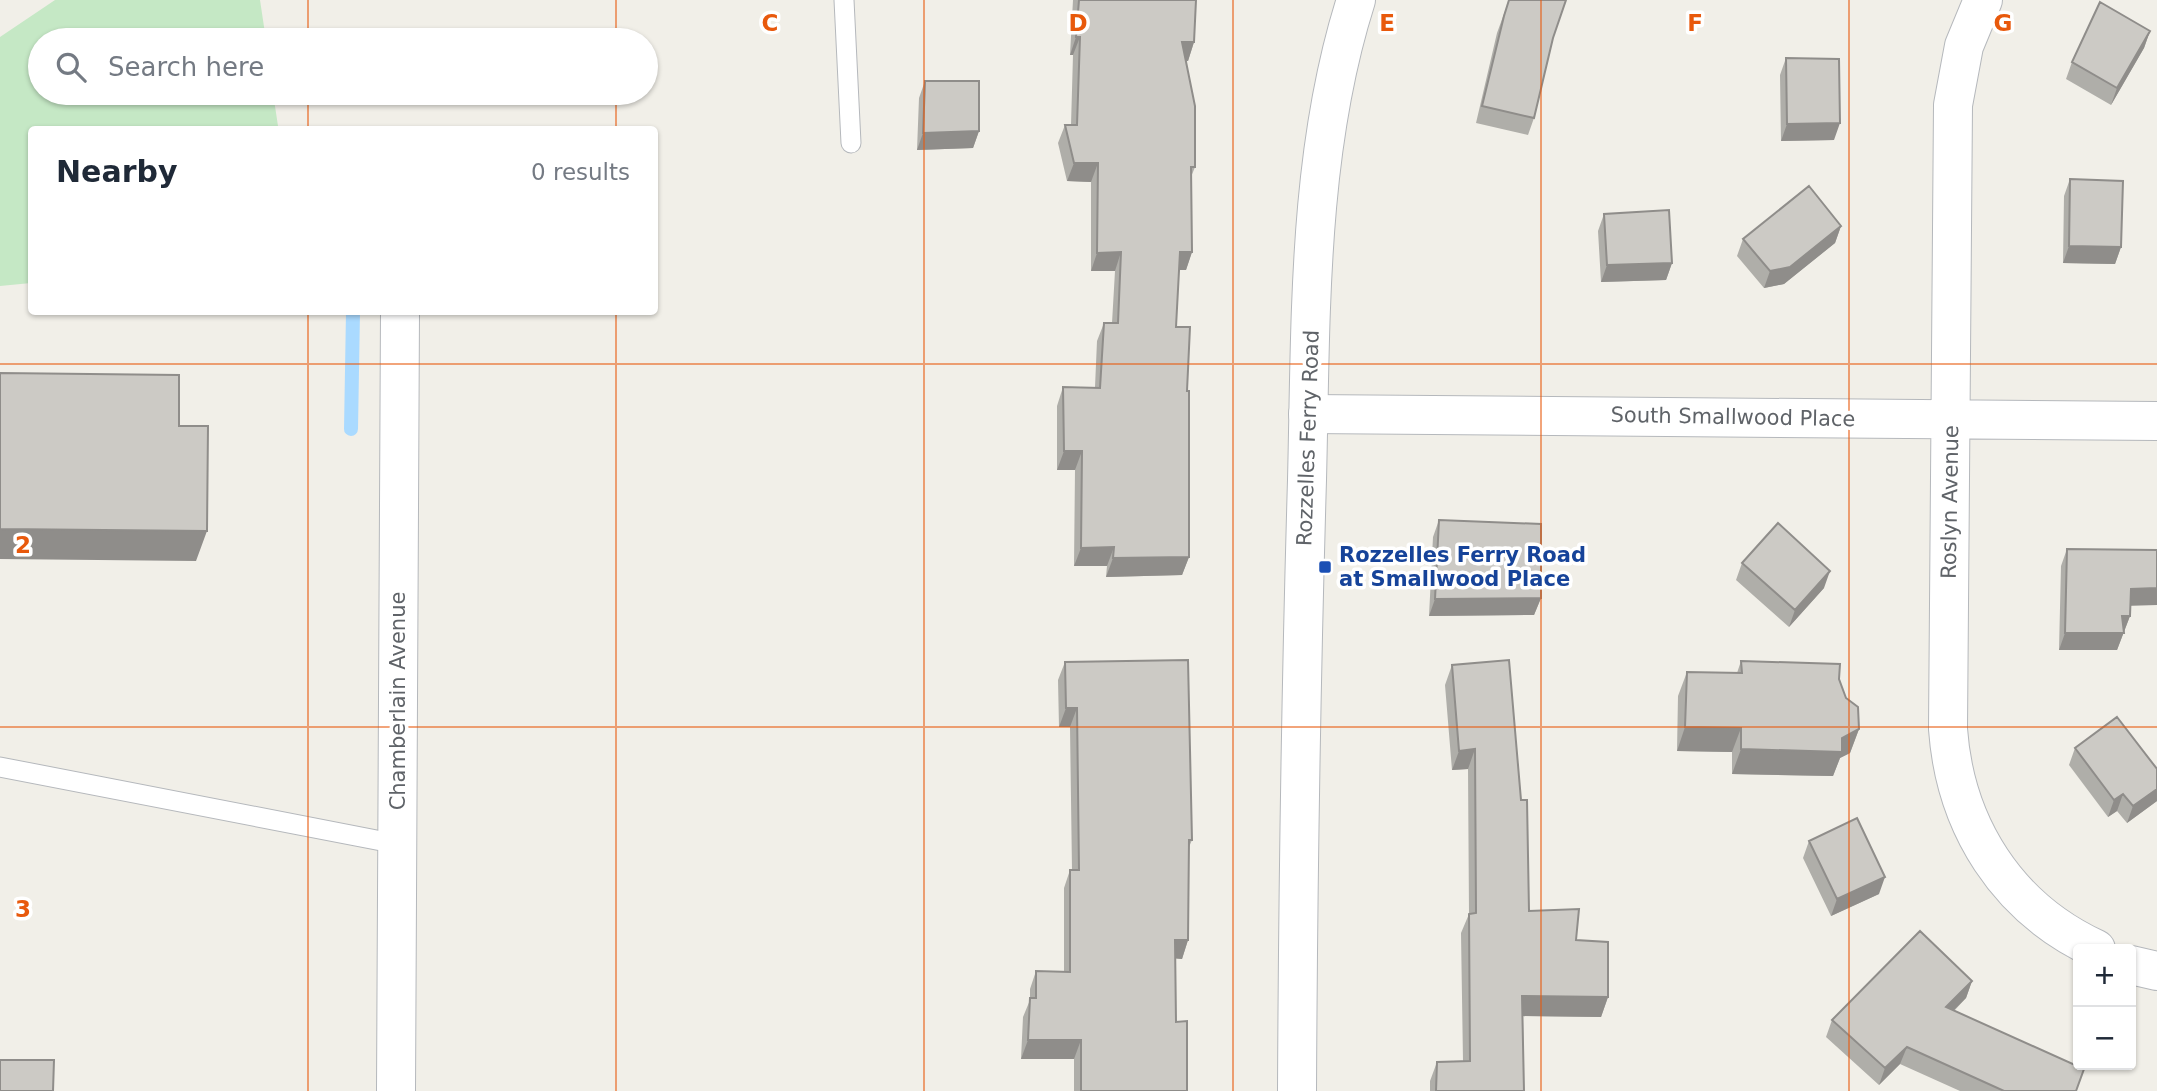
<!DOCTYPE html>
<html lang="en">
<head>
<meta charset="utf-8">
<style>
  :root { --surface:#fff; --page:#f2f2f3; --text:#1f2937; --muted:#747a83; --line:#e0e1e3 }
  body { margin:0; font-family:"DejaVu Sans",sans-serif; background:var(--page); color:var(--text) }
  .controls { position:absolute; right:21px; bottom:21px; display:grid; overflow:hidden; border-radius:7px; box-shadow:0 2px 5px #0004 }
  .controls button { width:63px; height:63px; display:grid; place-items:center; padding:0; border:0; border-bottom:2px solid var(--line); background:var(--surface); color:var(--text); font:35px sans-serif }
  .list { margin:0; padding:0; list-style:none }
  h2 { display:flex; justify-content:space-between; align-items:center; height:91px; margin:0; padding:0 28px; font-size:30px }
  h2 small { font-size:23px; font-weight:400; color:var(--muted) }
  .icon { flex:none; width:38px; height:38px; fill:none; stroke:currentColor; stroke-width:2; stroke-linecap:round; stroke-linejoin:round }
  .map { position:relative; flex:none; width:2157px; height:1091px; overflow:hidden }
  .search { position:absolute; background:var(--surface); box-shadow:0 2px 5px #0004; left:28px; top:28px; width:630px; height:77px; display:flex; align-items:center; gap:18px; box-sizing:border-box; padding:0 24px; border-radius:38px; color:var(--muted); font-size:26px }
  .panel { position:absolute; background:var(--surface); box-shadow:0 2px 5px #0004; left:28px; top:126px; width:630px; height:189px; border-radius:7px }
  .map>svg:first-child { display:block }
  .green { fill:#c5e8c5 }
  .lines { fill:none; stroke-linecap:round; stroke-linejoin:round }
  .stream { stroke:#aadaff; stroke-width:14 }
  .service-casing { stroke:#b5b8bc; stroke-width:21 }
  .minor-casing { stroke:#b5b8bc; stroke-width:40 }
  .tertiary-casing { stroke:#b5b8bc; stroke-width:40 }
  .service { stroke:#fff; stroke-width:19 }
  .minor { stroke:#fff; stroke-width:38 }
  .tertiary { stroke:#fff; stroke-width:38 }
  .wall { fill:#afaea9 }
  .shaded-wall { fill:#8f8d8a }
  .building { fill:#cccac5; stroke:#8f8d8a; stroke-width:2 }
  .grid { fill:none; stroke:#e8590c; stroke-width:2; stroke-opacity:0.55 }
  .transit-dot { fill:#1a4fb4; stroke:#fff; stroke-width:2.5 }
  .labels { text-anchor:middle; stroke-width:7; stroke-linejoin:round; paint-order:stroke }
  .street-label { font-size:21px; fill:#5f6368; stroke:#fff }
  .transit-label { font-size:21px; font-weight:bold; fill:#164399; stroke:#fff; text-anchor:start }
  .grid-label { font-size:23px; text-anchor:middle; font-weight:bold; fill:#e8590c; stroke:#fff; stroke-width:7; stroke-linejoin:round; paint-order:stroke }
</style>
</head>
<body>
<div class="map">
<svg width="2157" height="1091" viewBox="0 0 2157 1091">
  <rect width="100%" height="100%" fill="#f1efe8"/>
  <path class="green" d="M 55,0 L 260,0 L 266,40 L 40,40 L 40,93 L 273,93 L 278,126 L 277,130 L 32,130 L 31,283 L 0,286 L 0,37 Z"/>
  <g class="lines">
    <path class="stream" d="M 351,429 L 353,312"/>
    <g class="service-casing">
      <path id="service" d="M 844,0 L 851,143
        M 0,767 L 397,844"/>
    </g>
    <g class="minor-casing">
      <path id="minor" d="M 1983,0 L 1964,46 L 1953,105 L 1948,729 C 1955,826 2007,908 2096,949
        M 1308,414 L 2157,421
        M 2131,965 L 2157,971
        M 396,1091 L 400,312"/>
    </g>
    <g class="tertiary-casing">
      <path id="tertiary" d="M 1297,1091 C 1298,887 1301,684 1307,480 C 1311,320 1307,154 1356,0"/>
    </g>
    <use href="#service" class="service"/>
    <use href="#minor" class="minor"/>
    <use href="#tertiary" class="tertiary"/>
  </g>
  <path class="wall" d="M 1073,0 L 1196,0 L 1194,42 L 1188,61 L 1186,61 L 1195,167 L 1191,177 L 1192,252 L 1186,270 L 1179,270 L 1176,327 L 1187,391 L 1189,557 L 1182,575 L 1106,577 L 1107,566 L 1074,566 L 1075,470 L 1057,470 L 1057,406 L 1063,387 L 1095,387 L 1097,341 L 1104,323 L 1112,323 L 1115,271 L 1091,271 L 1091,182 L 1067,181 L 1058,143 L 1065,125 L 1071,125 L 1073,55 L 1070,55 Z
    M 1509,0 L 1553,38 L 1534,118 L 1528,135 L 1476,123 L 1497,33 Z
    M 2150,31 L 2144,48 L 2111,105 L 2066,79 L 2072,62 Z
    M 1786,58 L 1834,140 L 1781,141 L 1780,75 Z
    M 925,81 L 979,131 L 973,148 L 917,150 L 919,98 Z
    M 2070,179 L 2121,247 L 2115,264 L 2063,263 L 2064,196 Z
    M 1604,214 L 1672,263 L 1666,280 L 1601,282 L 1598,231 Z
    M 1841,226 L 1835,243 L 1784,284 L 1764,288 L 1737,256 L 1743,239 Z
    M 1439,520 L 1541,598 L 1534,615 L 1429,616 L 1433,537 Z
    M 2067,549 L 2130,606 L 2130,616 L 2117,650 L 2059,650 L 2061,566 Z
    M 1742,563 L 1824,588 L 1789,627 L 1736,580 Z
    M 1741,661 L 1839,679 L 1846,698 L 1859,729 L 1850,753 L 1840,758 L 1833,776 L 1732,774 L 1732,752 L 1677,751 L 1678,696 L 1687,672 L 1737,673 Z
    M 1065,662 L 1192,840 L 1189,847 L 1188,940 L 1182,959 L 1175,958 L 1176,1022 L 1187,1091 L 1074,1091 L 1074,1059 L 1021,1059 L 1023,1017 L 1030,1000 L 1030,989 L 1036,971 L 1064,971 L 1064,888 L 1070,870 L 1072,870 L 1070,727 L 1059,727 L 1058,680 Z
    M 1452,665 L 1529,911 L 1576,940 L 1608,997 L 1601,1017 L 1523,1016 L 1524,1091 L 1430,1091 L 1430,1081 L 1437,1062 L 1463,1061 L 1461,933 L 1469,914 L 1468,769 L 1452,770 L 1445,685 Z
    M 2075,748 L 2157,769 L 2157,801 L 2127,823 L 2117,811 L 2108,817 L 2069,765 Z
    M 1809,841 L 1879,894 L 1831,916 L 1803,858 Z
    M 1972,981 L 1966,998 L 1954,1011 L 2076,1091 L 1960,1091 L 1900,1064 L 1879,1085 L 1826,1037 L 1832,1020 Z"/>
  <path class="shaded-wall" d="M 2150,31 L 2144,48 L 2111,105 L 2117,88 Z
    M 1076,37 L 1080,37 L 1073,55 L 1070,55 Z
    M 1182,42 L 1194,42 L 1188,61 L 1175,60 Z
    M 1840,123 L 1834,140 L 1781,141 L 1787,124 Z
    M 979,131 L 973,148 L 917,150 L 923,133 Z
    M 1074,163 L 1098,163 L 1091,182 L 1067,181 Z
    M 1841,226 L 1835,243 L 1784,284 L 1764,288 L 1770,271 Z
    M 2069,246 L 2121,247 L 2115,264 L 2063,263 Z
    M 1121,252 L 1115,271 L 1091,271 L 1097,253 Z
    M 1180,252 L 1192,252 L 1186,270 L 1173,270 Z
    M 1672,263 L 1666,280 L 1601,282 L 1607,265 Z
    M 1064,451 L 1082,451 L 1075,470 L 1057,470 Z
    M 0,529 L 207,531 L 196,561 L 0,559 Z
    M 1114,547 L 1107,566 L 1074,566 L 1081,548 Z
    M 1189,557 L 1182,575 L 1106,577 L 1113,558 Z
    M 1830,571 L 1824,588 L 1789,627 L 1795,610 Z
    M 2157,588 L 2157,605 L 2124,606 L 2131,589 Z
    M 1541,598 L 1534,615 L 1429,616 L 1435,599 Z
    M 2122,616 L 2130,616 L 2117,650 L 2059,650 L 2065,633 Z
    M 1066,708 L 1077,708 L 1070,727 L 1059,727 Z
    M 1685,727 L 1741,728 L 1732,752 L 1677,751 Z
    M 1859,729 L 1850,753 L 1840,758 L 1833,776 L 1732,774 L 1741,749 L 1842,738 Z
    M 1475,749 L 1468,769 L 1452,770 L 1459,751 Z
    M 2157,789 L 2157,801 L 2127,823 L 2133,806 Z
    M 2123,794 L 2117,811 L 2108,817 L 2114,800 Z
    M 1885,877 L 1879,894 L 1831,916 L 1837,899 Z
    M 1175,940 L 1188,940 L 1182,959 L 1169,958 Z
    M 1972,981 L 1966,998 L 1940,1024 L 1946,1007 Z
    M 1522,996 L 1608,997 L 1601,1017 L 1515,1016 Z
    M 1028,1040 L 1081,1040 L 1074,1059 L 1021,1059 Z
    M 1907,1047 L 1900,1064 L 1879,1085 L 1885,1068 Z"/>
  <path class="building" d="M 1079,0 L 1196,0 L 1194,42 L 1182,42 L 1195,106 L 1195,167 L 1191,167 L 1192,252 L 1180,252 L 1176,327 L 1190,327 L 1187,391 L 1189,391 L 1189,557 L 1113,558 L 1114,547 L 1081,548 L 1082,451 L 1064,451 L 1063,387 L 1100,388 L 1104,323 L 1118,323 L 1121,252 L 1097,253 L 1098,163 L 1074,163 L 1065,125 L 1077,125 L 1080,37 L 1076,37 Z
    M 1509,0 L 1566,0 L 1553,38 L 1534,118 L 1482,106 L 1504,16 Z
    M 2100,2 L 2150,31 L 2117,88 L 2072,62 Z
    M 1786,58 L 1839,59 L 1840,123 L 1787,124 Z
    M 925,81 L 979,81 L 979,131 L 923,133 Z
    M 2070,179 L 2123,181 L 2121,247 L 2069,246 Z
    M 1809,186 L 1841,226 L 1790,267 L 1770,271 L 1743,239 Z
    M 1669,210 L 1672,263 L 1607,265 L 1604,214 Z
    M 0,373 L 179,375 L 179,426 L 208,426 L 207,531 L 0,529 Z
    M 1439,520 L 1541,524 L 1541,598 L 1435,599 Z
    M 1778,523 L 1830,571 L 1795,610 L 1742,563 Z
    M 2067,549 L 2157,550 L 2157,588 L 2131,589 L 2130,616 L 2122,616 L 2124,633 L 2065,633 Z
    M 1188,660 L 1192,840 L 1189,840 L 1188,940 L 1175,940 L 1176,1022 L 1187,1021 L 1187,1091 L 1081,1091 L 1081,1040 L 1028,1040 L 1030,998 L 1036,998 L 1036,971 L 1070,972 L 1070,870 L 1079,870 L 1077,708 L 1066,708 L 1065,662 Z
    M 1509,660 L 1521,800 L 1527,800 L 1529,911 L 1579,909 L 1576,940 L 1608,942 L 1608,997 L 1522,996 L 1524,1091 L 1436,1091 L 1437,1062 L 1470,1061 L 1469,914 L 1476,913 L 1475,749 L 1459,751 L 1452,665 Z
    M 1741,661 L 1840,664 L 1839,679 L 1846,698 L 1858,707 L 1859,729 L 1842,738 L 1842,752 L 1741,749 L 1741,728 L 1685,727 L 1687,672 L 1742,673 Z
    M 2117,717 L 2157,769 L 2157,789 L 2133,806 L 2123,794 L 2114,800 L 2075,748 Z
    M 1857,818 L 1885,877 L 1837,899 L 1809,841 Z
    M 1920,931 L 1972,981 L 1946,1007 L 2084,1069 L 2076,1091 L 2004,1091 L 1907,1047 L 1885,1068 L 1832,1020 Z
    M 0,1060 L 54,1060 L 53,1091 L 0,1091 Z"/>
  <path class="grid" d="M 308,0 L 308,40M 616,0 L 616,40M 924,0 L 924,1091M 1233,0 L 1233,1091M 1541,0 L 1541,1091M 1849,0 L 1849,1091M 308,93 L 308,130M 616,93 L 616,130M 308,312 L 308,1091M 616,312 L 616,1091M 0,364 L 2157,364M 0,727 L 2157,727"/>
  <rect class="transit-dot" x="1318" y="560" width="14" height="14" rx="3.5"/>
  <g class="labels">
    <g class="street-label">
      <text transform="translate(1733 417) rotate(1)" y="7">South Smallwood Place</text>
      <text transform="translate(1308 438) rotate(-88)" y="7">Rozzelles Ferry Road</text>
      <text transform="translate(1950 502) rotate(-89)" y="7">Roslyn Avenue</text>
      <text transform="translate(398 701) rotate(-90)" y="7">Chamberlain Avenue</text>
    </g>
    <g class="transit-label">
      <text x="1339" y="562">Rozzelles Ferry Road<tspan x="1339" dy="24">at Smallwood Place</tspan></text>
    </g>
  </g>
  <g class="grid-label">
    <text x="770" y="31">C</text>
    <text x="1078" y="31">D</text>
    <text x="1387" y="31">E</text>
    <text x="1695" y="31">F</text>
    <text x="2003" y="31">G</text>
    <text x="23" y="553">2</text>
    <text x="23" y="917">3</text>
  </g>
</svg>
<div class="controls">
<button>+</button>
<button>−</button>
</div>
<div class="search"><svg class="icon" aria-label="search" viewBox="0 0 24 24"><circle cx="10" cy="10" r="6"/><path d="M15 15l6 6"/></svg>Search here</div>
<section class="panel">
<h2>Nearby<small>0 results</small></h2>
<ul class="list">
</ul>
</section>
</div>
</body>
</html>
